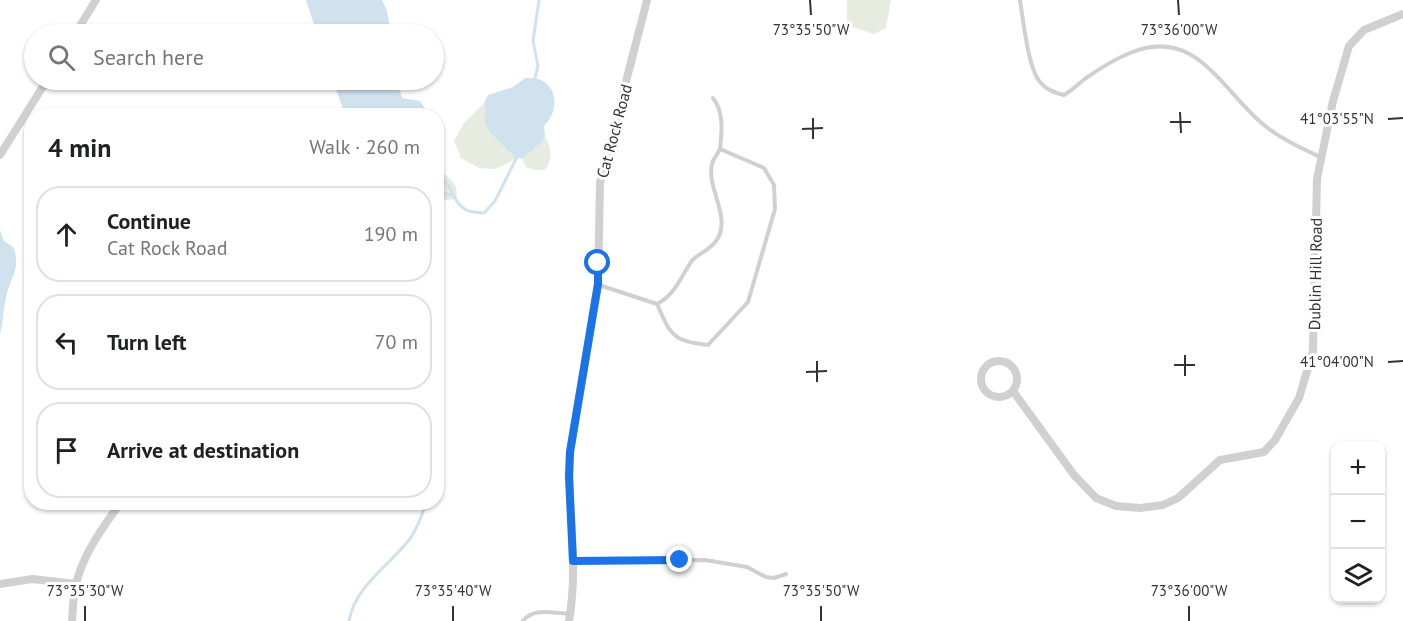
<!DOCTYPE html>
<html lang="en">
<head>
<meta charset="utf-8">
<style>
  :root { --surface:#fff; --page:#f6f6f6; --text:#202124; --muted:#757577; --line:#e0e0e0 }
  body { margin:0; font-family:"PT Sans",sans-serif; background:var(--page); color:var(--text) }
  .controls { position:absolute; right:18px; bottom:18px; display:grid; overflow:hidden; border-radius:12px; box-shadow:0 2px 4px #0004 }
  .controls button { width:54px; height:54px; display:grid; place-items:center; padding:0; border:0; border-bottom:2px solid var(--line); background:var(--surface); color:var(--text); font:30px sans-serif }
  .stop { position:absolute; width:18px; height:18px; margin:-14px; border:4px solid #1a73e8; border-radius:50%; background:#fff }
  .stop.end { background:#1a73e8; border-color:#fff; box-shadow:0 2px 6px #0008 }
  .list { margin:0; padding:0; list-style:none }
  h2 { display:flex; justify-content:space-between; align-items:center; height:78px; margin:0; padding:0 24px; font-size:26px }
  h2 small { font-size:20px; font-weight:400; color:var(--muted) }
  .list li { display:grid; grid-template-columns:39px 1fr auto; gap:18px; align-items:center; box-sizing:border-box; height:96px; margin:0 12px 12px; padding:0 12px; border:2px solid var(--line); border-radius:24px }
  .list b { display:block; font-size:22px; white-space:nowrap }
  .list p { margin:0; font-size:20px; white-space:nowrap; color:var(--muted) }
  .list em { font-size:20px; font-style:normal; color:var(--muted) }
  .icon { flex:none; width:33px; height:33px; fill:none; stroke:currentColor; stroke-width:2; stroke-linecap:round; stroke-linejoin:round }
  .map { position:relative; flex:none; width:1403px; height:621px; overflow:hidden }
  .search { position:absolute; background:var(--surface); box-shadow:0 2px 4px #0004; left:24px; top:24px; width:420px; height:66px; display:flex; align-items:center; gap:15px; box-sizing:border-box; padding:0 21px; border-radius:33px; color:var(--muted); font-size:22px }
  .panel { position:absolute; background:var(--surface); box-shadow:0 2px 4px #0004; left:24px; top:108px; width:420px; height:402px; border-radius:24px }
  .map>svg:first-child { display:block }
  .green { fill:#e6ecdf }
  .water { fill:#cfe2ee }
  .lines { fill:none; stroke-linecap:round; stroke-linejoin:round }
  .stream { stroke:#cfe2ee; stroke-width:3 }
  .lane { stroke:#d0d0d0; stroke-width:4 }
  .street { stroke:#d0d0d0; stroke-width:8 }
  .route { stroke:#1a73e8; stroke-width:8 }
  .ticks { fill:none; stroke:#333; stroke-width:2 }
  .labels { text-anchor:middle; stroke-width:6; stroke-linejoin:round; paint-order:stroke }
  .street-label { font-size:16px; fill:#333; stroke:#fff }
  .ticks-label { font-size:15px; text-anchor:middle; fill:#333; stroke:#fff; stroke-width:6; stroke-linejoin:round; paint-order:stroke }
</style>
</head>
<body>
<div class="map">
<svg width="1403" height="621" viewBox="0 0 1403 621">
  <rect width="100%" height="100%" fill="#fff"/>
  <path class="green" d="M 847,0 L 891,0 L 886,28 L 874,34 L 847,25 Z
    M 484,103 C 487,111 483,119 487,126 C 492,138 508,149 518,158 L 496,169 L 479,168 L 461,158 L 454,141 L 464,123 Z
    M 545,137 C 552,148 553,159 545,170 L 535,170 L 526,167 L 522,159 L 541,143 Z
    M 436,169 C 448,176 460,184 456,199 L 437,201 Z"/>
  <path class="water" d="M 306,0 L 382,0 L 387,11 L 391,34 L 317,34 Z
    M 525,78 C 556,75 563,107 544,126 L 545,137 L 541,143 L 522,159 C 513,157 491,135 486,126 C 483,119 487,111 484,103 L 488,95 L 513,87 Z
    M 333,80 L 399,80 L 399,88 L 402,98 L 420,101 L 426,110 L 426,115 L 345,115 Z
    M 0,230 L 4,241 L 13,247 C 22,267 10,279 6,297 C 3,310 3,323 0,335 Z"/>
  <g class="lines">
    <path class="stream" d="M 534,82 L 538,66 L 533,41 L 539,0
      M 436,179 L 441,178 L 449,186 L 453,195
      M 436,194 L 442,193 L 453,195 C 462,211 467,212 484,213 L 495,201 L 518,155
      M 436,385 C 447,402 441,419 436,437
      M 349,621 C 355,586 388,567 409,540 C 417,529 422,516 426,502"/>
    <path class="lane" d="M 1020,0 C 1023,19 1028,68 1040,82 C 1046,90 1055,93 1064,95 C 1073,90 1078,84 1086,78 C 1099,69 1115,59 1130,53 C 1196,25 1222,91 1264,125 C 1281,139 1301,148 1320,157
      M 599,285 L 657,304 C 671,336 673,341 708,345 L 748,302 L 775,209 L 774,185 L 764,168 L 720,149 C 722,131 724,112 713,98
      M 657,304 C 674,296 681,277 691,262 C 697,253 710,252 718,238 C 731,214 704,185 713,161 C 715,157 718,153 720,149
      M 574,561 L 705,560 L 747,567 L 766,577 L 774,578 L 786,574
      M 523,621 C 533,607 554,613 570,614"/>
    <path class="street" d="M 75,34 L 96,0
      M 0,155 L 47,80
      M981 379a18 18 0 1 1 36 0a18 18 0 1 1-36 0Z
      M 1013,391 L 1074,475 L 1096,498 L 1116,506 L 1140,508 L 1163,505 L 1178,498 L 1220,460 L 1264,452 L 1275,440 L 1299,398 L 1313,351 L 1317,179 L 1333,101 L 1349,46 L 1364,30 L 1403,14
      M 0,584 L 32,579 L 76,584
      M 72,621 C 73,609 73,595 76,584 C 83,554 103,527 121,502
      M 569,621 C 579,565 567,508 570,452 L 598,284 L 600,183 L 647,0"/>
  </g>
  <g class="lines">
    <path class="route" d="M 598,263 L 598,284 L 570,452 L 569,477 L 573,561 L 680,560"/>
  </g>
  <path class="ticks" d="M 810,0 L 811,15M 1178,0 L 1179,15M 1180,112 L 1181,133M 813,118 L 813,139M 1388,119 L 1403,118M 1170,122 L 1191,122M 802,129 L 823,128M 1185,355 L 1185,376M 817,361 L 817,382M 1388,362 L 1403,361M 1174,365 L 1195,365M 806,372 L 827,371M 85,606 L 85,621M 453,606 L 453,621M 821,606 L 821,621M 1189,606 L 1189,621"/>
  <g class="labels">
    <g class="street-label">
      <text transform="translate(614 131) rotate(-75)" y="6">Cat Rock Road</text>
      <text transform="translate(1315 274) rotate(-89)" y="6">Dublin Hill Road</text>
    </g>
  </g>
  <g class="ticks-label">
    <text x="811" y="35">73°35'50"W</text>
    <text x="1179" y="35">73°36'00"W</text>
    <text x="1337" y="124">41°03'55"N</text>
    <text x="1337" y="367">41°04'00"N</text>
    <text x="85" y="596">73°35'30"W</text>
    <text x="453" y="596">73°35'40"W</text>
    <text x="821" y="596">73°35'50"W</text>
    <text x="1189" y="596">73°36'00"W</text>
  </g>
</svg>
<div class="controls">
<button>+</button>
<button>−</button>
<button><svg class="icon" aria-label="layers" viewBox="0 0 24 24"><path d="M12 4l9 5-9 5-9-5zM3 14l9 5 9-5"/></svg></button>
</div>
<div class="stop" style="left:598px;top:263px"></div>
<div class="stop end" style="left:680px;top:560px"></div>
<div class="search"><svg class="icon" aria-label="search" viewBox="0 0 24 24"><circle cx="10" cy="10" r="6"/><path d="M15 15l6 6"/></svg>Search here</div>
<section class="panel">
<h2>4 min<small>Walk · 260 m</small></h2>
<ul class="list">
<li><svg class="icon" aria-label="ahead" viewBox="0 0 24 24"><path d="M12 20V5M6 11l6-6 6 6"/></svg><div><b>Continue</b><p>Cat Rock Road</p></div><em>190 m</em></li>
<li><svg class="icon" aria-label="left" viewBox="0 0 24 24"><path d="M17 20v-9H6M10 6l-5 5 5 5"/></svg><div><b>Turn left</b></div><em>70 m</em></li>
<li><svg class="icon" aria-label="arrive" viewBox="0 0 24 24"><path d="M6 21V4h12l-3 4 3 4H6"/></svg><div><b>Arrive at destination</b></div></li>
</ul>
</section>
</div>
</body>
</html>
